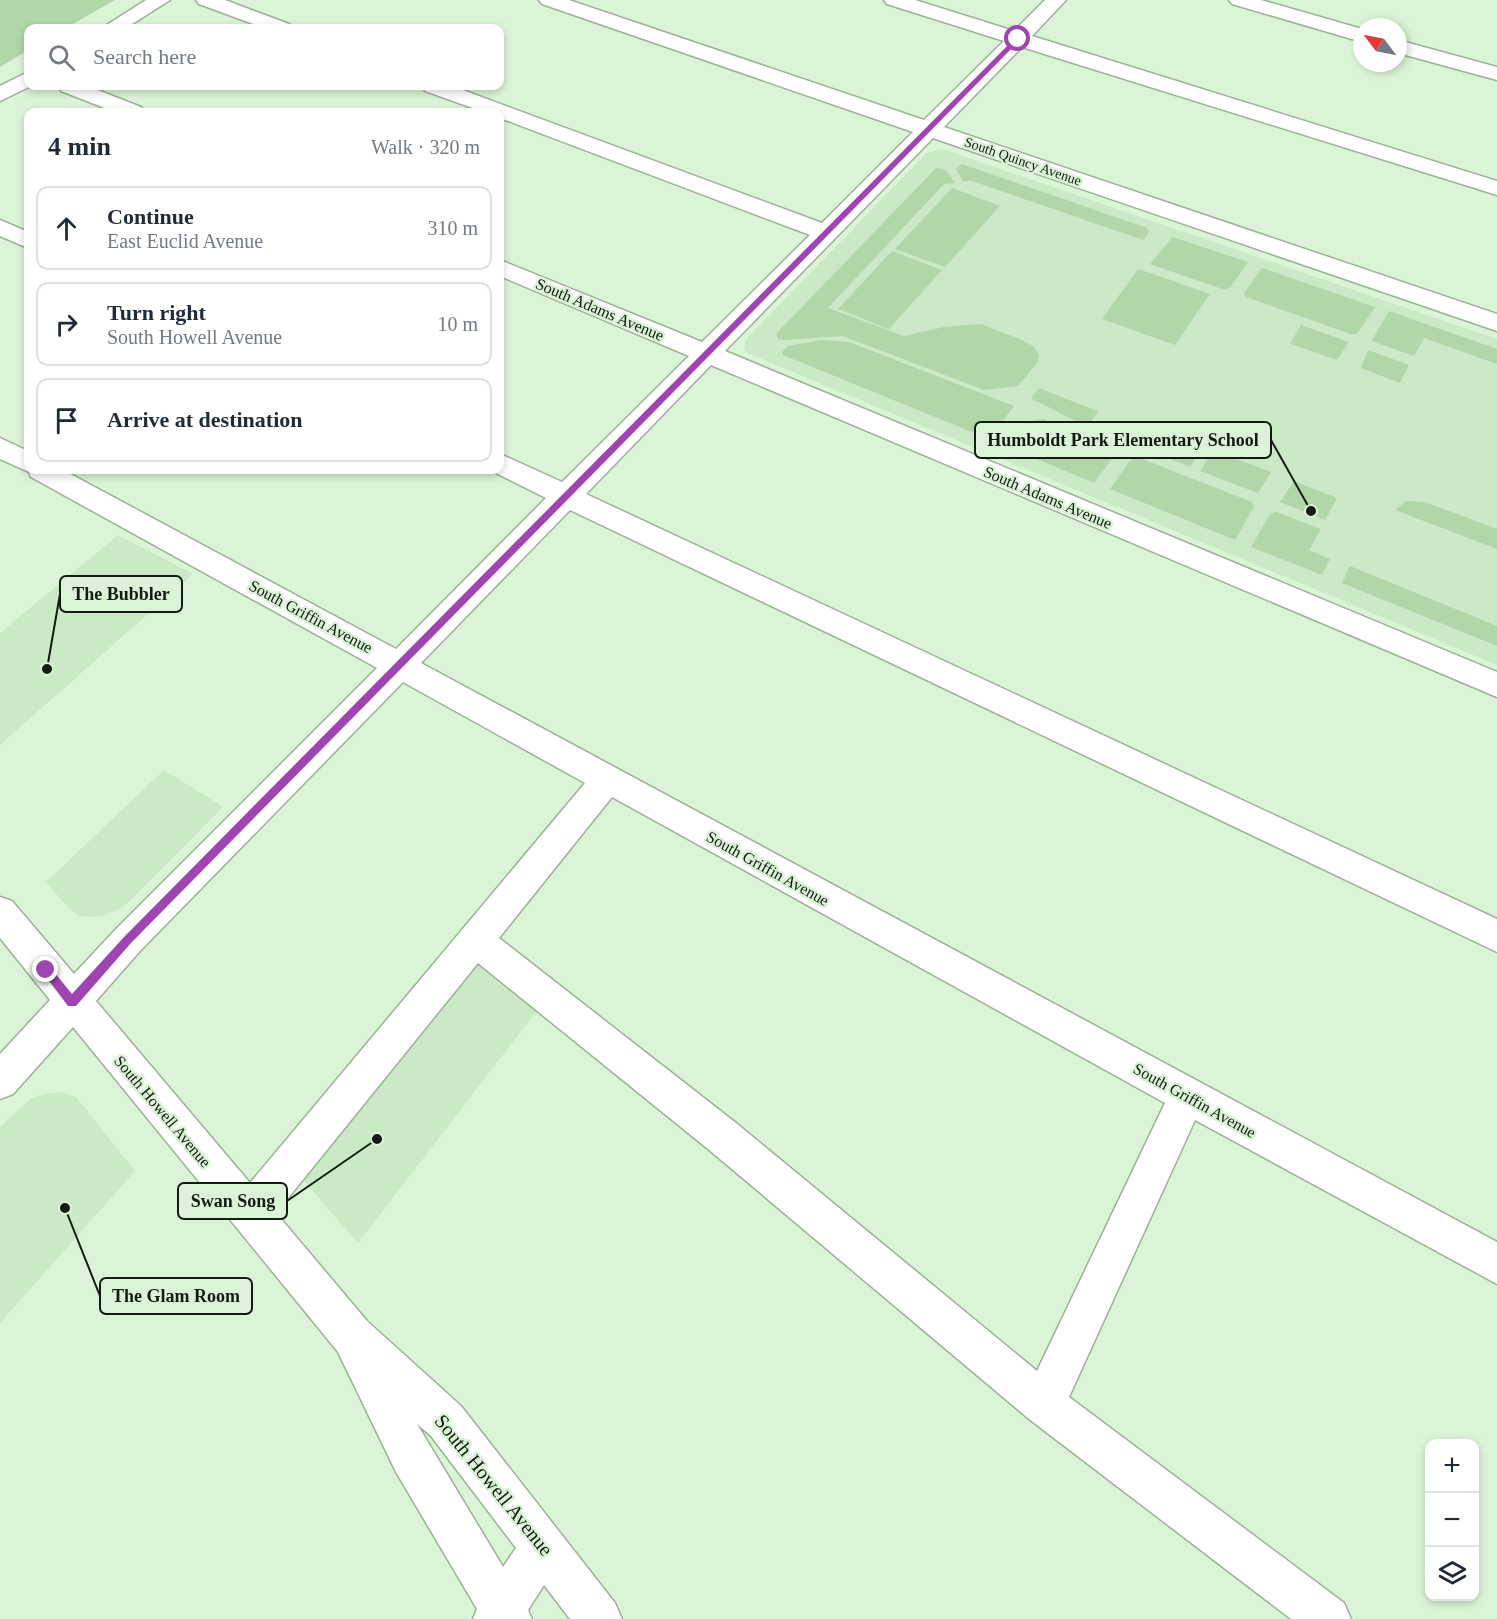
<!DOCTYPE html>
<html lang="en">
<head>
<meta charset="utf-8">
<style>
  :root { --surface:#fff; --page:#f2f2f3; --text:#1f2937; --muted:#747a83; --line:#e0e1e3 }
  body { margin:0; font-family:Georgia,serif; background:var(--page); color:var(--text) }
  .controls { position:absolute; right:18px; bottom:18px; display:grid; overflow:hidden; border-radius:12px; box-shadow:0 3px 9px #0003 }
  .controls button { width:54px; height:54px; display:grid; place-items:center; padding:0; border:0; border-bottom:2px solid var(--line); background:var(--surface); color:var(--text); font:30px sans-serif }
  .compass { position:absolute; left:1353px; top:18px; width:54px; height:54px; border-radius:50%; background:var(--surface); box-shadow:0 3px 9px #0003; rotate:302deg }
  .stop { position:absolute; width:18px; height:18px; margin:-14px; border:4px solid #9f45b1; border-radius:50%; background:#fff }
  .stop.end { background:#9f45b1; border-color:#fff; box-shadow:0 2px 6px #0008 }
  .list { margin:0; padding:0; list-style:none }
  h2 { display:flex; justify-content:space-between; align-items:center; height:78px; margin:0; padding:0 24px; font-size:26px }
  h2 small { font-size:20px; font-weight:400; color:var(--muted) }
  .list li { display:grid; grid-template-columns:39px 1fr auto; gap:18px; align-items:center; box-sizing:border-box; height:84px; margin:0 12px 12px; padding:0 12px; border:2px solid var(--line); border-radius:12px }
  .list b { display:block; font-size:22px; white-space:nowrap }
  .list p { margin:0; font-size:20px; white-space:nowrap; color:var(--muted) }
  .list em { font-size:20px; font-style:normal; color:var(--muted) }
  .icon { flex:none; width:33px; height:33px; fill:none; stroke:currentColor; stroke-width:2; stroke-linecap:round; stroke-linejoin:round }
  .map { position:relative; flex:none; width:1497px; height:1619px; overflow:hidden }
  .search { position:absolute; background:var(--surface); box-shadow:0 3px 9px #0003; left:24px; top:24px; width:480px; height:66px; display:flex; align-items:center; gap:15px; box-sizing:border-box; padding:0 21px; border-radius:12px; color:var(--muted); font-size:22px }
  .panel { position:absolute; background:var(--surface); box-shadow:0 3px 9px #0003; left:24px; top:108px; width:480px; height:366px; border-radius:12px }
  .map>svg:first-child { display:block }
  .built { fill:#cbe9c6 }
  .green { fill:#b0d6a9 }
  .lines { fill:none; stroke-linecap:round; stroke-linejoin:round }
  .minor-casing { stroke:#9bb296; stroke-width:3 }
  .major-casing { stroke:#9bb296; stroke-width:3 }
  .minor { fill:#fff; fill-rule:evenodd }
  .major { fill:#fff; fill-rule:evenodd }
  .route { fill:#9f45b1 }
  .labels { text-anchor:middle; stroke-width:5; stroke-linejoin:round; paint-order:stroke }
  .far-street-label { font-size:14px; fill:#131c11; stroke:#dbf4d7 }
  .street-label { font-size:16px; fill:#131c11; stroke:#dbf4d7 }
  .near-street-label { font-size:20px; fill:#131c11; stroke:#dbf4d7 }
  .leader { fill:none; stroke:#131c11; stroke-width:2 }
  .callout-dot { fill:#131c11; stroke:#dbf4d7; stroke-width:2 }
  .callout { fill:#dbf4d7; stroke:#131c11; stroke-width:2 }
  .callout-label { font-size:18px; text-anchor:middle; font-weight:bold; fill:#131c11 }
</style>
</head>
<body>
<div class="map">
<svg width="1497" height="1619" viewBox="0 0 1497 1619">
  <rect width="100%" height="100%" fill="#dbf4d7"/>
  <path class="built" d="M 942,149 L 1497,339 L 1497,665 L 747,353 L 744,348 L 747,338 L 927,153 Z
    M 118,535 L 193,574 L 0,745 L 0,633 Z
    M 164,770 L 223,807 L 131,900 L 119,909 L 102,916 L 88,917 L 79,916 L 69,909 L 46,882 Z
    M 475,959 L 539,1008 L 358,1243 L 300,1176 Z
    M 62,1092 L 77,1098 L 135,1171 L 0,1323 L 0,1127 L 30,1099 L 45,1094 Z"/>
  <path class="green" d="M 0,0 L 115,0 L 66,28 L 28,28 L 28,50 L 0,67 Z
    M 962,164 L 1147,228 L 1149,232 L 1143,240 L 972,181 L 963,181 L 956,169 Z
    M 936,168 L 946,170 L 955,183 L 944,184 L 828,308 L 904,336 L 944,327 L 981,324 L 1022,340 L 1033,346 L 1039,355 L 1038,362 L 1018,386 L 984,390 L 843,336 L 785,340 L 778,339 L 776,334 Z
    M 952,188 L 1000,206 L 945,267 L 895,249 Z
    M 1173,237 L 1248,262 L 1230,288 L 1225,290 L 1150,264 Z
    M 892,251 L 942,270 L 889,329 L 838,309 Z
    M 1262,268 L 1375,307 L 1357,334 L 1351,334 L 1246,297 L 1244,293 Z
    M 1138,269 L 1210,294 L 1175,345 L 1102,319 Z
    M 1389,311 L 1497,349 L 1497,364 L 1424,338 L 1414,356 L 1374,342 L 1372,340 Z
    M 1301,325 L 1349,342 L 1337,360 L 1290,344 Z
    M 822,340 L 849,342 L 1014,406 L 989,439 L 783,355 L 782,352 L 788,346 Z
    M 1368,350 L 1409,365 L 1400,383 L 1361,368 Z
    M 1039,388 L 1097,411 L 1098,412 L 1088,426 C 1068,419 1051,407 1031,399 Z
    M 1044,419 L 1114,447 L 1117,452 L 1094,483 L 998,443 L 1014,423 Z
    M 1157,428 L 1203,446 L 1190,467 L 1143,448 Z
    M 1213,450 L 1271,472 L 1258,493 L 1200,471 Z
    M 1137,457 L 1252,502 L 1254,507 L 1235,540 L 1110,489 L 1131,459 Z
    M 1294,481 L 1337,498 L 1325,520 L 1280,502 Z
    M 1406,501 L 1425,502 L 1497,529 L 1497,549 L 1395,510 Z
    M 1276,512 L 1321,529 L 1309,550 L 1330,559 L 1322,575 L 1251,547 L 1270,514 Z
    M 1350,566 L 1497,626 L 1497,646 L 1342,583 Z"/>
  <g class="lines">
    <g class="minor-casing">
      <path id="minor" d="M 196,0 L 225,0 L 289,24 L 292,28 L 264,28 L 199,4 Z
        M 539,0 L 569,0 L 924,120 L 1004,41 L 887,4 L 884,0 L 915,0 L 1014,31 L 1045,0 L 1066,0 L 1032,36 L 1497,181 L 1497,195 L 1022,47 L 944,127 L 1497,314 L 1497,331 L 933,138 L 725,351 L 1497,672 L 1497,697 L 711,365 L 586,494 L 1497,919 L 1497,952 L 570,510 L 421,663 L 1497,1242 L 1497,1284 L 1195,1120 L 1069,1397 L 1344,1603 L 1351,1619 L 1291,1619 L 1029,1419 L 708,1149 L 478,963 L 276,1213 L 367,1321 L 461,1406 L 615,1603 L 622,1619 L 570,1619 L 544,1585 L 528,1610 L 532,1619 L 473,1619 L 477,1609 L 396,1472 L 338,1352 L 73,1027 L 13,1094 L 0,1099 L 0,1054 L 50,1000 L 0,938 L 0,897 L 12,901 L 74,974 L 116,929 L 377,668 L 31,477 L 29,472 L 0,459 L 0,438 L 28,451 L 28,470 L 63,470 L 396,649 L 546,498 L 490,470 L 500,470 L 500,454 L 562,482 L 689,356 L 500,276 L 500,260 L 702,342 L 810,235 L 500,118 L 500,112 L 484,112 L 425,91 L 423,86 L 452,86 L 822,223 L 913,132 L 542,4 ZM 403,682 L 585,783 L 250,1183 L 96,1001 L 140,951 ZM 612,797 L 1165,1103 L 1037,1371 L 736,1123 L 499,938 ZM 417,1424 L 431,1436 L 516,1548 L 503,1567 Z
        M 1229,0 L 1261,0 L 1362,29 L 1362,42 L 1232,4 Z
        M 1398,40 L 1497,67 L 1497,80 L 1398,53 Z
        M 58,86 L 87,86 L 141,107 L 144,112 L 115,112 L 61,91 Z
        M 0,220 L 28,232 L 28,248 L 0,236 Z"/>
    </g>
    <g class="major-casing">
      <path id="major" d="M 146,0 L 170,0 L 126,28 L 102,28 Z
        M 28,72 L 28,86 L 31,86 L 0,101 L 0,86 Z"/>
    </g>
    <use href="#minor" class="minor"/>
    <use href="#major" class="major"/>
  </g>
  <path class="route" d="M 1015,38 L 1021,39 L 131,943 L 76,1006 L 68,1006 L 43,973 L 43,967 L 50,967 L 72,994 L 124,937 Z"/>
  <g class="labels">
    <g class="far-street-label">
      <text transform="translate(1023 161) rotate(19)" y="5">South Quincy Avenue</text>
    </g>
    <g class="street-label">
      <text transform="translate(600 309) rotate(23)" y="6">South Adams Avenue</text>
      <text transform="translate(1048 497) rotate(23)" y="6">South Adams Avenue</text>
      <text transform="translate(311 616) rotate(28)" y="6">South Griffin Avenue</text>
      <text transform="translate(768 868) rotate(29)" y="6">South Griffin Avenue</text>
      <text transform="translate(1195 1100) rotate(29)" y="6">South Griffin Avenue</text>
      <text transform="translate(163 1111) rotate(50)" y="6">South Howell Avenue</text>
    </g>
    <g class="near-street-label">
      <text transform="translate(494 1485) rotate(51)" y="7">South Howell Avenue</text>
    </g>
  </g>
  <path class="leader" d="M1311 511L1271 440M47 669L60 594M377 1139L287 1201M65 1208L100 1296"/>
  <g class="callout-dot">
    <circle cx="1311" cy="511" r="6"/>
    <circle cx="47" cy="669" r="6"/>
    <circle cx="377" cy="1139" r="6"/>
    <circle cx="65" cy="1208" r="6"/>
  </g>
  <g class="callout">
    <rect x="975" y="422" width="296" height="36" rx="6"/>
    <rect x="60" y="576" width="122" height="36" rx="6"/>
    <rect x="178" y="1183" width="109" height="36" rx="6"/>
    <rect x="100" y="1278" width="152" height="36" rx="6"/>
  </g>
  <g class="callout-label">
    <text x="1123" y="446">Humboldt Park Elementary School</text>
    <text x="121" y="600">The Bubbler</text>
    <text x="233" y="1207">Swan Song</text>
    <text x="176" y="1302">The Glam Room</text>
  </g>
</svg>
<div class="controls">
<button>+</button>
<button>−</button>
<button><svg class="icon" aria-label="layers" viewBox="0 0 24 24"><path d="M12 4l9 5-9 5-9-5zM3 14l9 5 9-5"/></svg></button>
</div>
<svg class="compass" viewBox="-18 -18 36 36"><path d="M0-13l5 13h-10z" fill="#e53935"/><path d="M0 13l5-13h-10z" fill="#747a83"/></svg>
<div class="stop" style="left:1018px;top:39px"></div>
<div class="stop end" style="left:46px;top:970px"></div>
<div class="search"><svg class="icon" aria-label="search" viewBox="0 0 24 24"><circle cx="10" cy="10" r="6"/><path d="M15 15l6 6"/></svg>Search here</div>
<section class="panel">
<h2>4 min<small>Walk · 320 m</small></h2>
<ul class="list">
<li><svg class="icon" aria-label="ahead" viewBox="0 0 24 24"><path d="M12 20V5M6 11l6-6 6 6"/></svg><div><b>Continue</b><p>East Euclid Avenue</p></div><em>310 m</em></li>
<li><svg class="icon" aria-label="right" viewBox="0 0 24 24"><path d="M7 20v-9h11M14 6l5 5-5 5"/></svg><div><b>Turn right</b><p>South Howell Avenue</p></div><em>10 m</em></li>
<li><svg class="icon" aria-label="arrive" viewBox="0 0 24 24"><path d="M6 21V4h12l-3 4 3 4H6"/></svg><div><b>Arrive at destination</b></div></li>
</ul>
</section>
</div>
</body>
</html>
